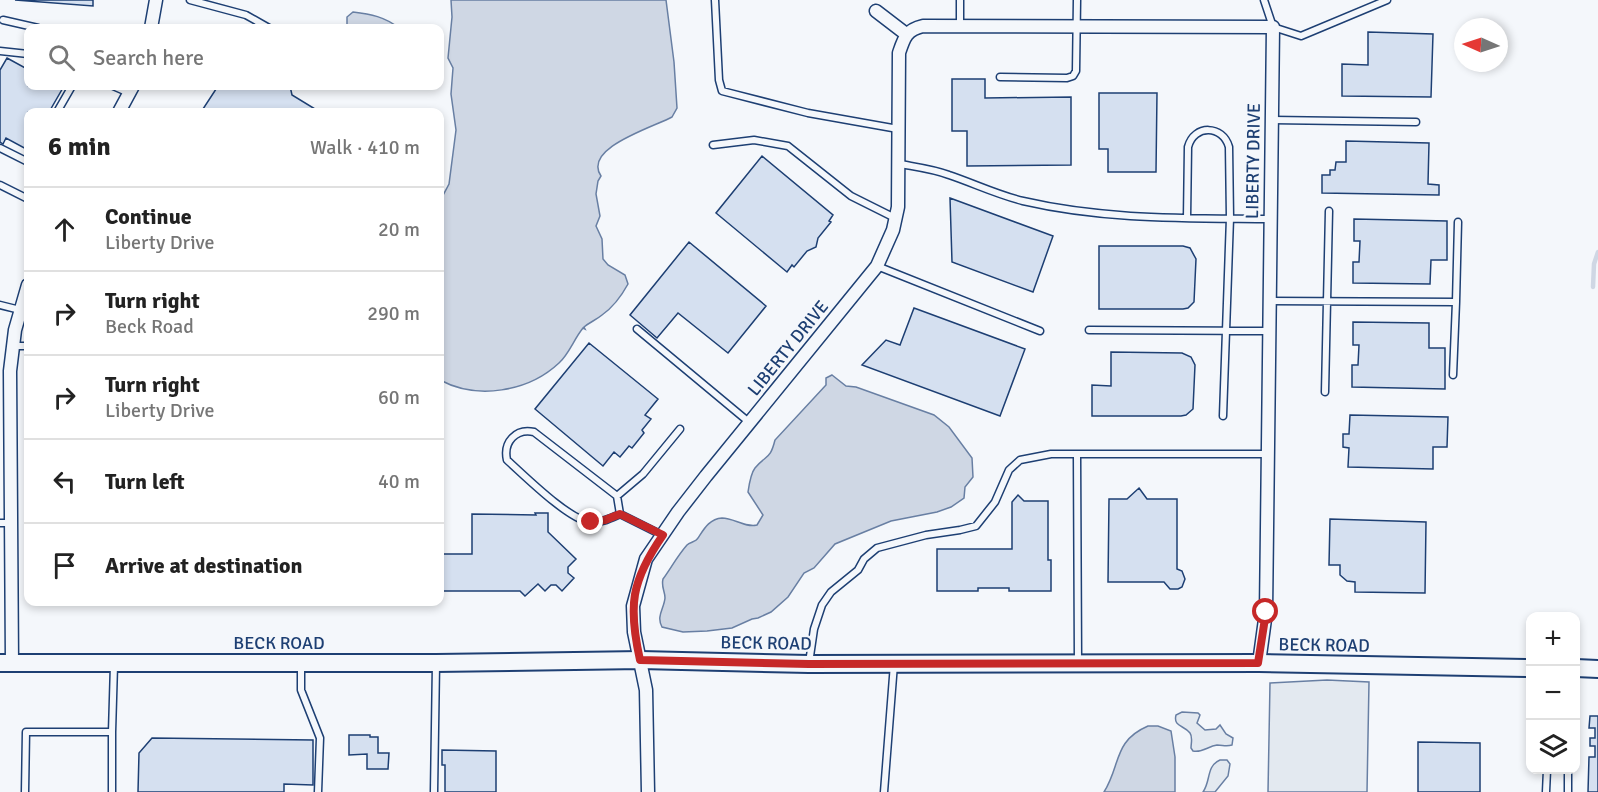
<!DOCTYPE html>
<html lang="en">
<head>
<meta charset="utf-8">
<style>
  :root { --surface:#fff; --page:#f2f2f2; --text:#222; --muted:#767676; --line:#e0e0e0 }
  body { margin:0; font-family:Signika,sans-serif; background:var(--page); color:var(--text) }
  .controls { position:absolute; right:18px; bottom:18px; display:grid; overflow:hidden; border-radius:12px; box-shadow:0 3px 9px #0003 }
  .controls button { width:54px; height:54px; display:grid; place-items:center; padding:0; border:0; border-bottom:2px solid var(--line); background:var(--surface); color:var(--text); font:30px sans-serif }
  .compass { position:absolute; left:1454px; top:18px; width:54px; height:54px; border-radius:50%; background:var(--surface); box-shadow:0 3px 9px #0003; rotate:273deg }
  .stop { position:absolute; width:18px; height:18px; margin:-14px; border:4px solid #c62828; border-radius:50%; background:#fff }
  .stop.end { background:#c62828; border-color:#fff; box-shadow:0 2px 6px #0008 }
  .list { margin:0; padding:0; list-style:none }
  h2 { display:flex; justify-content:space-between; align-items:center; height:78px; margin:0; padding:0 24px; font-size:26px }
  h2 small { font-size:20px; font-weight:400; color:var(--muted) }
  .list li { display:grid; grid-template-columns:39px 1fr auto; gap:18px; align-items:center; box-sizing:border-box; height:84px; padding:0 24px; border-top:2px solid var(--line) }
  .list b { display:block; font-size:22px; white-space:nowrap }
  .list p { margin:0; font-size:20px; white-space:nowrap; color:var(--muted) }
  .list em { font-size:20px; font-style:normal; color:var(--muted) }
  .icon { flex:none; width:33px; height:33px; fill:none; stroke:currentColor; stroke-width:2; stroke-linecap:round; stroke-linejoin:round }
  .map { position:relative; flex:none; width:1598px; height:792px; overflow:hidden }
  .search { position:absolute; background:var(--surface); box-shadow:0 3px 9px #0003; left:24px; top:24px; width:420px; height:66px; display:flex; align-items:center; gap:15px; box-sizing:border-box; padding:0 21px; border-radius:12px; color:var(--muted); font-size:22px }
  .panel { position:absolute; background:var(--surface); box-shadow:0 3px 9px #0003; left:24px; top:108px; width:420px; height:498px; border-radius:12px }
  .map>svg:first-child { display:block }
  .green { fill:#e3e9f0; stroke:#687fa3; stroke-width:1.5 }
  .water { fill:#cfd7e4; stroke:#687fa3; stroke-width:1.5 }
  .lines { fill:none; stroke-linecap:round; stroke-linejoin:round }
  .stream { stroke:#cfd7e4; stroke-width:4.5 }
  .building { fill:#d5e0f0; stroke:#1d3f73; stroke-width:1.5 }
  .service-casing { stroke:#1d3f73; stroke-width:9 }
  .minor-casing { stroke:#1d3f73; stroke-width:15 }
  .tertiary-casing { stroke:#1d3f73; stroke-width:20 }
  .service { stroke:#f4f7fb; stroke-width:6 }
  .minor { stroke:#f4f7fb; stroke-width:12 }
  .tertiary { stroke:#f4f7fb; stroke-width:16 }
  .route { stroke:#c62828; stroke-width:8 }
  .labels { text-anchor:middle; stroke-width:4.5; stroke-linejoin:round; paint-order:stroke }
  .street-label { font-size:18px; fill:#1d3f73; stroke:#f4f7fb }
</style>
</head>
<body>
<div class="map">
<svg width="1598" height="792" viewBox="0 0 1598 792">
  <rect width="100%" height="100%" fill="#f4f7fb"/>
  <path class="green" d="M 1327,680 L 1369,682 L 1367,792 L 1268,792 L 1270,683 Z
    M 1182,712 L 1198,713 L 1200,715 L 1197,723 L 1205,730 L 1216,729 L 1220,725 L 1226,734 L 1233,738 L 1232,745 C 1226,747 1223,745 1217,745 C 1208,746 1203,753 1193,751 L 1191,748 C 1191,743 1193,737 1190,733 C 1184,725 1173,727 1176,715 Z
    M 1220,760 L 1227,760 L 1230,764 L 1228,776 L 1215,792 L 1203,792 C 1211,781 1206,766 1220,760 Z"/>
  <path class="water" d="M 451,0 L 666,0 L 674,62 L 677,108 L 672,117 C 654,127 582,148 601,176 L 598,181 L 596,194 L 600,216 L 596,226 L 602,239 L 603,259 L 608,265 L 625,275 L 628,284 C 622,295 612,308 602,315 C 596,320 590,322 584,327 L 585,329 L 583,328 C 574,339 569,354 559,363 C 528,392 477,400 440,380 L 440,201 L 449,184 L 456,130 L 451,94 L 453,68 L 448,58 L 452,17 Z
    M 353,12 C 371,14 385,17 399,28 L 347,28 L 347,17 Z
    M 832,375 L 846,386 L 856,387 L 934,415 L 949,427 L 972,458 L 973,477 L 965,487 L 964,498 L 951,507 L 937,512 L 891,521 L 835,544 L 814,568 L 804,573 L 788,597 L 771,612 L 758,618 L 752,619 L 732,628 L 707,631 L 683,632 L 662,627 C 656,616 664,609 665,598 C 665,591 661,587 663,579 C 671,568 678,555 687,545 C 690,542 696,542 698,538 C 704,529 709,519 722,518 C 734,518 745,528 757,525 L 763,515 L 748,492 C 749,485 751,473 755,468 C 767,454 770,460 775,440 L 826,385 L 826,378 Z
    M 1148,726 L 1158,726 L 1171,731 L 1175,757 L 1175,792 L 1104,792 C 1121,765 1113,741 1148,726 Z"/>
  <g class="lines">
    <path class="stream" d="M 1593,287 L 1594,264 L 1598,252"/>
  </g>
  <path class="building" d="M 15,0 L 93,0 L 93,6 Z
    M 1368,32 L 1433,34 L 1431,97 L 1342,96 L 1342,64 L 1368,65 Z
    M 7,58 L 27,69 L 28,67 L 28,86 L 64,86 L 49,112 L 28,112 L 28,150 L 6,138 L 3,144 L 0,142 L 0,70 Z
    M 952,79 L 985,79 L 985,98 L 1071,97 L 1071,165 L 967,166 L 967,131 L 952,131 Z
    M 218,86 L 290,86 L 292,95 L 320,112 L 201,112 Z
    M 1099,93 L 1157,93 L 1156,172 L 1108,172 L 1108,149 L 1099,149 Z
    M 1346,141 L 1429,143 L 1428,184 L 1439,185 L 1439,195 L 1322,193 L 1322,175 L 1330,175 L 1330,170 L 1335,170 L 1336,162 L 1346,162 Z
    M 762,156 L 833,215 L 829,221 L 831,222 L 818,238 L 816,247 L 807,251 L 794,267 L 792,265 L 787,272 L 716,213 Z
    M 950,198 L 1053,236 L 1033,292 L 952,262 Z
    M 1354,219 L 1447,221 L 1447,260 L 1431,260 L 1430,284 L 1353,283 L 1353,262 L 1359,262 L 1360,241 L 1354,241 Z
    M 689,242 L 766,306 L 728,353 L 678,313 L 657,338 L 630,315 Z
    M 1099,246 L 1183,246 L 1190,248 L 1196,259 L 1194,302 L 1188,308 L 1183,309 L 1099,309 Z
    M 914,308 L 1025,349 L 1000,416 L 862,365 L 886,340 L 900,345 Z
    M 1353,322 L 1429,323 L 1429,348 L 1445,348 L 1445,389 L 1352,387 L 1352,365 L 1358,365 L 1359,345 L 1353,345 Z
    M 589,343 L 658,399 L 645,415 L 651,419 L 642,430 L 644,433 L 632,448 L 629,446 L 620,457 L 614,452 L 603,466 L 535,409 Z
    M 1111,352 L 1182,353 L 1191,357 L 1195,365 L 1193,409 L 1186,415 L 1181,416 L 1092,416 L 1092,385 L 1111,386 Z
    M 1350,415 L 1448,417 L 1447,447 L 1433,447 L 1433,469 L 1348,467 L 1349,448 L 1343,447 L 1343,434 L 1349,434 Z
    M 1139,488 L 1147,499 L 1177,499 L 1177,569 L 1182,571 L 1185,579 L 1182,587 L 1178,589 L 1170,589 L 1164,582 L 1108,582 L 1109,499 L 1127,499 Z
    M 1018,495 L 1024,501 L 1048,501 L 1048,560 L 1051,560 L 1051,591 L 1009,591 L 1009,588 L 978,588 L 978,591 L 937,591 L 937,549 L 1012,549 L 1012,502 Z
    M 535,513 L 548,513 L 548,532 L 576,559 L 568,567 L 568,573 L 574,578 L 562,591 L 556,585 L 551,585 L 545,591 L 538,584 L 525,596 L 520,591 L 440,591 L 440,554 L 472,554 L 472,514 L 536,515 Z
    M 1330,519 L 1426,522 L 1425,593 L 1355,592 L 1355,582 L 1347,581 L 1340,575 L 1340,565 L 1329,565 Z
    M 1590,716 L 1598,716 L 1598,792 L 1588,792 L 1589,757 L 1595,757 L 1595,746 L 1590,746 L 1590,738 L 1595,738 L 1595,728 L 1589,728 Z
    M 349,735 L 370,735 L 370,737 L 378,737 L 378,753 L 389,753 L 388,769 L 367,769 L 367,754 L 349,755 Z
    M 152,738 L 313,740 L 313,785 L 284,784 L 284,792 L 138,792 L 139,753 Z
    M 1418,742 L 1480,743 L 1480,792 L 1418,792 Z
    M 442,750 L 496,751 L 496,792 L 445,792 L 445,765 L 442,765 Z"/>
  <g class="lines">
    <g class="service-casing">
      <path id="service" d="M 190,0 L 246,15 L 269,28
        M 715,0 L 719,80 L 722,91 L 808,113 L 898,129
        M 960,0 L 960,26
        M 1264,0 L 1273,27 L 1301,36 L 1387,0
        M 3,20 L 38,28
        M 0,51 L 28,54
        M 1000,77 L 1067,78 L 1073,76 L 1076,71 L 1077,0
        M 113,86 L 129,93
        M 57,112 L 72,86
        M 1272,120 L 1416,122
        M 713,145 L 754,140 L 788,146 L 851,196 L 895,218
        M 0,148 L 28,162
        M 900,164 C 916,167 933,169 949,175 C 973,183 998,195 1023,201 C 1105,220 1186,218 1270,219
        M 0,185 L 28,199
        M 1187,218 L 1188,147 C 1194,124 1223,125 1229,147 L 1230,218 L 1223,416
        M 877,266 L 1040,331
        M 1270,301 L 1456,302 L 1458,222
        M 0,305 L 20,310
        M 637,329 L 750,423
        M 1089,330 L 1269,331
        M 13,346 L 28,346
        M 1453,375 L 1456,302
        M 1325,392 L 1329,211
        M 1077,454 L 1078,661
        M 617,496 L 643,474 L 680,429
        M 620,514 L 617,496 L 534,432 C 516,428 503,442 507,460 C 525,476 567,518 589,522 C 599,524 611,518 620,514 L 662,535
        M 0,523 L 10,523
        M 809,663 L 814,629 L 822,605 L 831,592 L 858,570 L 864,559 L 877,548 L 926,535 L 960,530 L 976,526 L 995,502 L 1009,470 L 1020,460 L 1051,454 L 1267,454
        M 301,664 L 301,690 L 320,738 L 318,792
        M 112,732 L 112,792
        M 25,792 L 26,732 L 112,732 L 114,665
        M 434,792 L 436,664
        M 884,792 L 894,664
        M 1546,792 L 1547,770
        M 1568,792 L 1568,770"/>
    </g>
    <g class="minor-casing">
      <path id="minor" d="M 876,11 L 906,34
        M 151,28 L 156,0
        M 119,112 L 133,86
        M 12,663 L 10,371 L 15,330 L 28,285
        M 648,792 L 646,690 L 634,632 L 633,606 L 646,559 L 678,512 L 706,476 L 877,266 L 893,230 L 898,207 L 899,53 C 904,38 906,30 923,26 L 1273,27 L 1266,612 L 1259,663"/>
    </g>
    <g class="tertiary-casing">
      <path id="tertiary" d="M 0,663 L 436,663 L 641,660 L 809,664 L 1259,663 L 1530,668
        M 1576,668 L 1598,669"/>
    </g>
    <use href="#service" class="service"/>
    <use href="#minor" class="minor"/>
    <use href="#tertiary" class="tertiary"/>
  </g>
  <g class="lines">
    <path class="route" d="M 591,522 L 605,520 L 620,514 L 663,535 C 631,581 628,606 640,660 L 809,664 L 1258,663 L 1266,612"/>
  </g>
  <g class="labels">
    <g class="street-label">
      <text transform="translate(1253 161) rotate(-89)" y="6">LIBERTY DRIVE</text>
      <text transform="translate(788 348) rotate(-51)" y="6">LIBERTY DRIVE</text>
      <text x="279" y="649">BECK ROAD</text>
      <text transform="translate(766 643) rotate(1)" y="6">BECK ROAD</text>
      <text transform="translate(1324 645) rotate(1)" y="6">BECK ROAD</text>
    </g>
  </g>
</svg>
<div class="controls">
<button>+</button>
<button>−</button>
<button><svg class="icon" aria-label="layers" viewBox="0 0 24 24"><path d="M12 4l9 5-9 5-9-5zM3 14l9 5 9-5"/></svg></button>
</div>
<svg class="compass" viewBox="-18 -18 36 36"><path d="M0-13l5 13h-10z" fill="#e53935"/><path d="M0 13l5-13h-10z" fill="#767676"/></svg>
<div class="stop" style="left:1266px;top:612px"></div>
<div class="stop end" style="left:591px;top:522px"></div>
<div class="search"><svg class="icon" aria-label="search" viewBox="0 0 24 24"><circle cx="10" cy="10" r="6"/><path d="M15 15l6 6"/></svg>Search here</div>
<section class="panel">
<h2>6 min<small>Walk · 410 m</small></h2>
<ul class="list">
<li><svg class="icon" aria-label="ahead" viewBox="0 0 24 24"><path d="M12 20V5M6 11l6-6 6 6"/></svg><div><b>Continue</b><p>Liberty Drive</p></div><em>20 m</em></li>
<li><svg class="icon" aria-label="right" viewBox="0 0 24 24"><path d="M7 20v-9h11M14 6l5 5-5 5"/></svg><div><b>Turn right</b><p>Beck Road</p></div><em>290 m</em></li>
<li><svg class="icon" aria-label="right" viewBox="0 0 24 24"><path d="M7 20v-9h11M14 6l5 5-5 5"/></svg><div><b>Turn right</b><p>Liberty Drive</p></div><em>60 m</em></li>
<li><svg class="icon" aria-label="left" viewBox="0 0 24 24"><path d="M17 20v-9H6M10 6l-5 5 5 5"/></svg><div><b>Turn left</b></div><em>40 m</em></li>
<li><svg class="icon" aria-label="arrive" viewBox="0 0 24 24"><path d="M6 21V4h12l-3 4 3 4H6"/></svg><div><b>Arrive at destination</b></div></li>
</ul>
</section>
</div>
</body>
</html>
